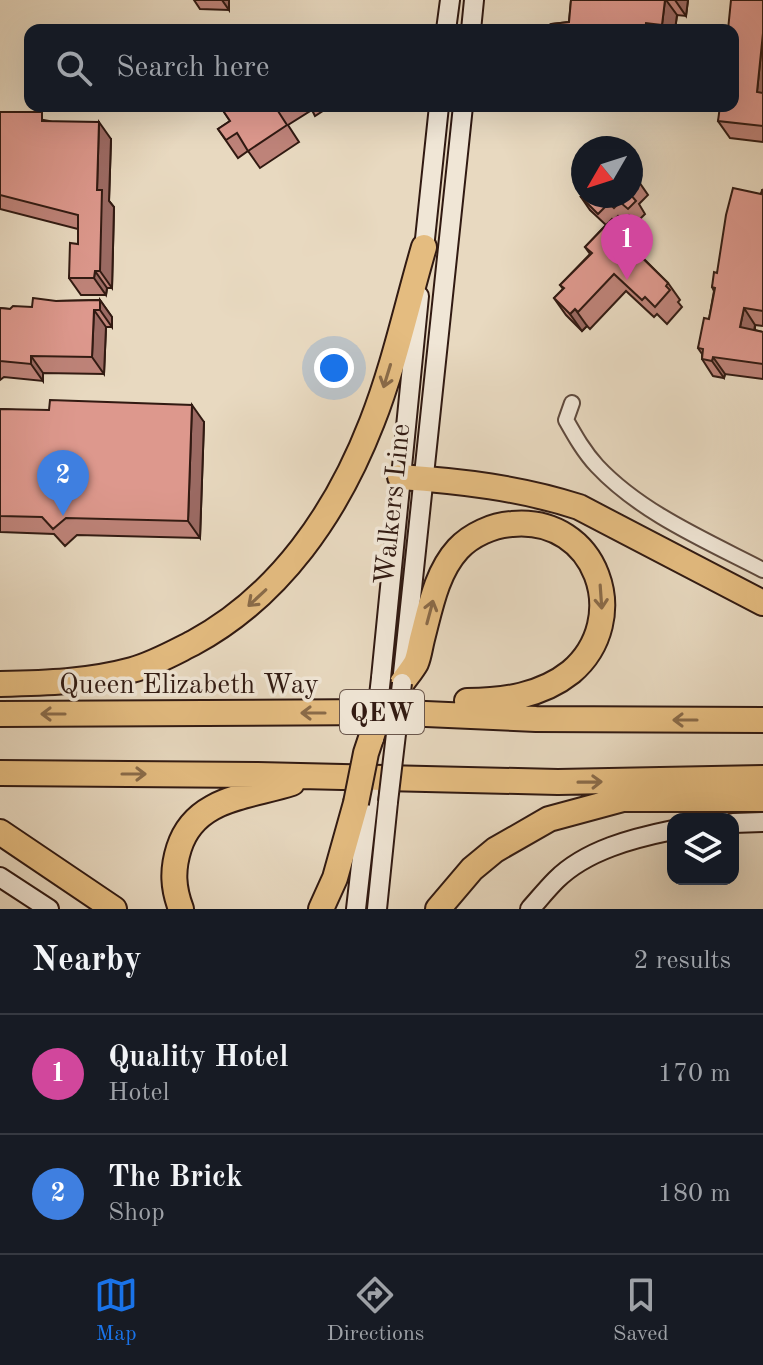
<!DOCTYPE html>
<html lang="en">
<head>
<meta charset="utf-8">
<style>
  :root { --surface:#171b24; --page:#20242c; --text:#f1f3f6; --muted:#9ea1a6; --line:#363941; --accent:#1a73e8 }
  body { margin:0; font-family:"Old Standard TT",serif; background:var(--page); color:var(--text) }
  .controls { position:absolute; right:24px; bottom:24px; display:grid; overflow:hidden; border-radius:16px; box-shadow:0 8px 32px #0002 }
  .controls button { width:72px; height:72px; display:grid; place-items:center; padding:0; border:0; border-bottom:2px solid var(--line); background:var(--surface); color:var(--text); font:40px sans-serif }
  .compass { position:absolute; left:571px; top:136px; width:72px; height:72px; border-radius:50%; background:var(--surface); box-shadow:0 8px 32px #0002; rotate:231deg }
  .you { position:absolute; left:334px; top:368px; width:28px; height:28px; margin:-20px; border:6px solid #fff; border-radius:50%; background:#1a73e8; box-shadow:0 0 0 12px #1a73e833 }
  .badge { display:grid; place-items:center; width:52px; height:52px; border-radius:50%; background:var(--accent); color:#fff; font-size:26px; font-weight:700 }
  .pin { position:absolute; translate:-50% -66px; filter:drop-shadow(0 2px 4px #0008) }
  .pin::after { content:''; position:absolute; top:42px; width:28px; height:24px; background:inherit; clip-path:polygon(0 0,100% 0,50% 100%) }
  .list { margin:0; padding:0; list-style:none }
  h2 { display:flex; justify-content:space-between; align-items:center; height:104px; margin:0; padding:0 32px; font-size:34px }
  h2 small { font-size:26px; font-weight:400; color:var(--muted) }
  .list li { display:grid; grid-template-columns:52px 1fr auto; gap:24px; align-items:center; box-sizing:border-box; height:120px; padding:0 32px; border-top:2px solid var(--line) }
  .list b { display:block; font-size:30px; white-space:nowrap }
  .list p { margin:0; font-size:26px; white-space:nowrap; color:var(--muted) }
  .list em { font-size:26px; font-style:normal; color:var(--muted) }
  .icon { flex:none; width:44px; height:44px; fill:none; stroke:currentColor; stroke-width:2; stroke-linecap:round; stroke-linejoin:round }
  .map { position:relative; flex:none; width:763px; height:909px; overflow:hidden }
  .search { position:absolute; background:var(--surface); box-shadow:0 8px 32px #0002; left:24px; right:24px; top:24px; height:88px; display:flex; align-items:center; gap:20px; box-sizing:border-box; padding:0 28px; border-radius:16px; color:var(--muted); font-size:30px }
  .sheet { height:344px; background:var(--surface) }
  nav { display:flex; justify-content:space-around; align-items:center; box-sizing:border-box; height:112px; border-top:2px solid var(--line); background:var(--surface); font-size:22px; color:var(--muted) }
  nav a { display:grid; justify-items:center; gap:4px }
  nav .on { color:var(--accent) }
  .map>svg:first-child { display:block }
  .lines { fill:none; stroke-linecap:round; stroke-linejoin:round }
  .street-casing { stroke:#5f4a3e; stroke-width:18 }
  .secondary-casing { stroke:#311a12; stroke-width:22 }
  .highway-casing { stroke:#311a12; stroke-width:28 }
  .street { stroke:#f0e6d6; stroke-width:14 }
  .secondary { stroke:#f0e6d6; stroke-width:18 }
  .highway { stroke:#e4bc80; stroke-width:24 }
  .secondary-bridge-casing { stroke:#311a12; stroke-width:22; stroke-linecap:butt }
  .highway-bridge-casing { stroke:#311a12; stroke-width:28; stroke-linecap:butt }
  .secondary-bridge { stroke:#f0e6d6; stroke-width:18 }
  .highway-bridge { stroke:#e4bc80; stroke-width:24 }
  .wall { fill:#be8379; stroke:#311a12; stroke-width:2 }
  .shaded-wall { fill:#9b6a63; stroke:#311a12; stroke-width:2 }
  .building { fill:#dd988d; stroke:#311a12; stroke-width:2 }
  .oneway { stroke:#8a6b49 }
  .labels { text-anchor:middle; stroke-width:7; stroke-linejoin:round; paint-order:stroke }
  .shield { fill:#f0e6d6; stroke:#6a574d; stroke-width:2 }
  .shield-label { font-size:26px; font-weight:bold; fill:#311a12 }
  .street-label { font-size:28px; fill:#311a12; stroke:#f0e6d6 }
</style>
</head>
<body>
<div class="map">
<svg width="763" height="909" viewBox="0 0 763 909">
  <rect width="100%" height="100%" fill="#e8d9c0"/>
  <filter id="stains"><feTurbulence type="fractalNoise" baseFrequency=".0025" numOctaves="4"/><feColorMatrix values="0 0 0 0 .2 0 0 0 0 .09 0 0 0 0 .02 0 0 0 .5 -.17"/></filter>
  <radialGradient id="worn" r=".72"><stop offset=".6" stop-color="#630" stop-opacity="0"/><stop offset="1" stop-color="#630" stop-opacity=".3"/></radialGradient>
  <g class="lines">
    <g class="street-casing">
      <path id="street" d="M 572,403 L 566,420 C 575,436 584,452 597,466 C 641,513 707,541 763,570"/>
    </g>
    <g class="secondary-casing">
      <path id="secondary" d="M 446,30 L 450,0
        M 471,30 L 474,0
        M 423,258 L 439,106
        M 381,678 L 419,296
        M 402,683 L 463,106
        M 733,823 L 763,822
        M 0,877 L 49,909
        M 356,909 L 370,786
        M 377,909 L 388,802
        M 530,909 C 539,899 547,889 556,880 C 586,850 634,838 673,830"/>
    </g>
    <g class="highway-casing">
      <path id="highway" d="M 400,477 C 460,481 521,488 579,507 L 763,603
        M 402,683 C 406,677 412,670 416,663 C 419,656 420,647 422,639 C 430,609 436,573 458,549 C 471,535 493,525 512,524 C 597,516 633,619 571,672 C 541,696 503,701 467,701
        M 0,684 C 45,683 88,682 132,670 C 154,664 173,653 193,643 C 280,596 337,512 372,422 C 394,366 407,305 424,247
        M 0,714 L 381,712 L 536,719 L 763,720
        M 0,773 L 258,775 L 558,782 L 763,778
        M 0,832 L 114,909
        M 181,909 C 173,888 172,870 179,848 C 195,797 249,797 292,783
        M 321,909 L 335,878 L 356,803
        M 438,909 L 472,869 L 495,850 L 549,819 L 623,799 L 763,799"/>
    </g>
    <use href="#street" class="street"/>
    <use href="#secondary" class="secondary"/>
    <use href="#highway" class="highway"/>
    <g class="secondary-bridge-casing">
      <path id="secondary-bridge" d="M 374,739 L 381,678
        M 388,802 L 402,683"/>
    </g>
    <g class="highway-bridge-casing">
      <path id="highway-bridge" d="M 356,803 L 366,753 L 375,726"/>
    </g>
    <use href="#secondary-bridge" class="secondary-bridge"/>
    <use href="#highway-bridge" class="highway-bridge"/>
  </g>
  <path class="wall" d="M 194,0 L 229,0 L 229,10 L 200,9 Z
    M 571,0 L 688,0 L 686,16 L 677,15 L 675,30 L 555,30 L 551,24 L 569,22 Z
    M 763,0 L 763,142 L 730,138 L 718,121 Z
    M 220,106 L 329,106 L 329,107 L 315,116 L 312,110 L 288,125 L 299,142 L 260,168 L 248,151 L 238,158 L 218,129 L 230,121 Z
    M 0,112 L 49,121 L 111,139 L 109,201 L 114,207 L 112,288 L 107,288 L 106,295 L 81,295 L 69,278 L 78,244 L 78,229 L 0,209 Z
    M 631,174 L 639,182 L 648,195 L 639,204 L 645,214 L 637,222 L 629,215 L 623,221 L 618,216 L 613,221 L 633,235 L 645,252 L 641,256 L 668,283 L 680,300 L 678,302 L 682,307 L 667,324 L 657,314 L 654,317 L 626,291 L 590,329 L 587,326 L 582,331 L 566,315 L 554,298 L 563,289 L 560,285 L 590,254 L 585,247 L 606,225 L 590,210 L 581,197 L 631,196 Z
    M 763,190 L 763,326 L 755,325 L 755,330 L 763,332 L 763,379 L 725,374 L 724,378 L 713,376 L 702,359 L 702,354 L 698,348 L 709,319 L 714,291 L 712,287 L 717,273 Z
    M 100,300 L 112,317 L 112,327 L 106,327 L 104,374 L 43,373 L 43,381 L 4,377 L 0,380 L 0,308 L 10,309 L 32,307 L 56,301 Z
    M 0,409 L 204,422 L 200,538 L 77,535 L 65,546 L 54,534 L 0,532 Z"/>
  <path class="shaded-wall" d="M 222,0 L 229,0 L 229,10 Z
    M 665,0 L 666,0 L 677,15 L 675,30 L 666,30 L 662,25 Z
    M 675,0 L 688,0 L 686,16 Z
    M 763,33 L 763,102 L 757,92 Z
    M 99,122 L 111,139 L 109,201 L 114,207 L 112,288 L 100,271 L 97,190 Z
    M 633,235 L 645,252 L 638,259 L 626,242 Z
    M 95,271 L 107,288 L 106,295 L 94,278 Z
    M 100,300 L 112,317 L 112,327 L 100,310 Z
    M 744,308 L 755,325 L 752,344 L 740,327 Z
    M 575,309 L 587,326 L 582,331 L 570,314 Z
    M 94,310 L 106,327 L 104,374 L 92,357 Z
    M 31,356 L 43,373 L 43,381 L 31,364 Z
    M 713,357 L 725,374 L 724,378 L 712,361 Z
    M 192,405 L 204,422 L 200,538 L 188,521 Z"/>
  <path class="building" d="M 571,0 L 665,0 L 662,25 L 646,23 L 645,30 L 566,30 L 551,24 L 569,22 Z
    M 731,0 L 763,0 L 763,33 L 757,92 L 763,93 L 763,126 L 718,121 L 720,106 L 733,106 L 733,30 L 728,30 Z
    M 220,106 L 280,106 L 276,108 L 287,125 L 248,151 L 237,133 L 226,140 L 218,129 L 230,121 Z
    M 0,112 L 42,112 L 42,121 L 99,122 L 97,190 L 102,190 L 100,271 L 95,271 L 94,278 L 69,278 L 70,243 L 78,244 L 78,215 L 0,195 Z
    M 631,174 L 639,182 L 631,190 Z
    M 733,188 L 761,194 L 762,190 L 763,190 L 763,311 L 744,308 L 740,327 L 763,332 L 763,364 L 713,357 L 712,361 L 702,359 L 703,349 L 698,348 L 704,318 L 709,319 L 715,288 L 712,287 L 714,272 L 717,273 L 726,215 Z
    M 583,195 L 583,196 L 631,195 L 636,201 L 628,209 L 620,202 L 614,208 L 609,203 L 598,214 L 581,197 Z
    M 612,219 L 617,224 L 619,222 L 633,235 L 626,242 L 668,283 L 666,286 L 670,290 L 655,307 L 645,297 L 642,300 L 614,274 L 578,312 L 575,309 L 570,314 L 554,298 L 564,288 L 560,285 L 592,253 L 585,247 Z
    M 33,298 L 56,301 L 100,300 L 100,310 L 94,310 L 92,357 L 31,356 L 31,364 L 0,361 L 0,308 L 10,309 L 13,306 L 32,307 Z
    M 50,400 L 192,405 L 188,521 L 66,518 L 53,529 L 42,517 L 0,516 L 0,409 L 49,410 Z"/>
  <defs><path id="oneway-shaft" d="M-6 0H5M1.5-3L5.5 0L1.5 3" fill="none" stroke-width="1.6" stroke-linecap="round" stroke-linejoin="round" transform="scale(2)"/></defs>
  <g class="oneway">
    <use href="#oneway-shaft" transform="translate(387 376) rotate(107)"/>
    <use href="#oneway-shaft" transform="translate(601 597) rotate(86)"/>
    <use href="#oneway-shaft" transform="translate(257 598) rotate(137)"/>
    <use href="#oneway-shaft" transform="translate(430 612) rotate(-75)"/>
    <use href="#oneway-shaft" transform="translate(313 713) rotate(180)"/>
    <use href="#oneway-shaft" transform="translate(53 714) rotate(180)"/>
    <use href="#oneway-shaft" transform="translate(685 720) rotate(-180)"/>
    <use href="#oneway-shaft" transform="translate(134 774)"/>
    <use href="#oneway-shaft" transform="translate(590 782) rotate(-1)"/>
  </g>
  <g class="labels">
    <rect class="shield" x="340" y="690" width="84" height="44" rx="6"/>
    <g class="shield-label">
      <text x="382" y="721">QEW</text>
    </g>
    <g class="street-label">
      <text transform="translate(391 504) rotate(-84)" y="10">Walkers Line</text>
      <text x="189" y="693">Queen Elizabeth Way</text>
    </g>
  </g>
  <rect width="100%" height="100%" filter="url(#stains)"/>
  <rect width="100%" height="100%" fill="url(#worn)"/>
</svg>
<div class="controls">
<button><svg class="icon" aria-label="layers" viewBox="0 0 24 24"><path d="M12 4l9 5-9 5-9-5zM3 14l9 5 9-5"/></svg></button>
</div>
<svg class="compass" viewBox="-18 -18 36 36"><path d="M0-13l5 13h-10z" fill="#e53935"/><path d="M0 13l5-13h-10z" fill="#9ea1a6"/></svg>
<div class="you"></div>
<div class="pin badge" style="left:627px;top:280px;background:#d1479c">1</div>
<div class="pin badge" style="left:63px;top:516px;background:#3f7fe0">2</div>
<div class="search"><svg class="icon" aria-label="search" viewBox="0 0 24 24"><circle cx="10" cy="10" r="6"/><path d="M15 15l6 6"/></svg>Search here</div>
</div>
<section class="sheet">
<h2>Nearby<small>2 results</small></h2>
<ul class="list">
<li><span class="badge" style="background:#d1479c">1</span><div><b>Quality Hotel</b><p>Hotel</p></div><em>170 m</em></li>
<li><span class="badge" style="background:#3f7fe0">2</span><div><b>The Brick</b><p>Shop</p></div><em>180 m</em></li>
</ul>
</section>
<nav>
<a class="on"><svg class="icon" aria-label="map" viewBox="0 0 24 24"><path d="M3 6l6-2 6 2 6-2v14l-6 2-6-2-6 2zM9 4v14M15 6v14"/></svg>Map</a>
<a><svg class="icon" aria-label="directions" viewBox="0 0 24 24"><path d="M12 3l9 9-9 9-9-9zM9 14v-3h6M13 9l2 2-2 2"/></svg>Directions</a>
<a><svg class="icon" aria-label="saved" viewBox="0 0 24 24"><path d="M7 4h10v16l-5-4-5 4z"/></svg>Saved</a>
</nav>
</body>
</html>
